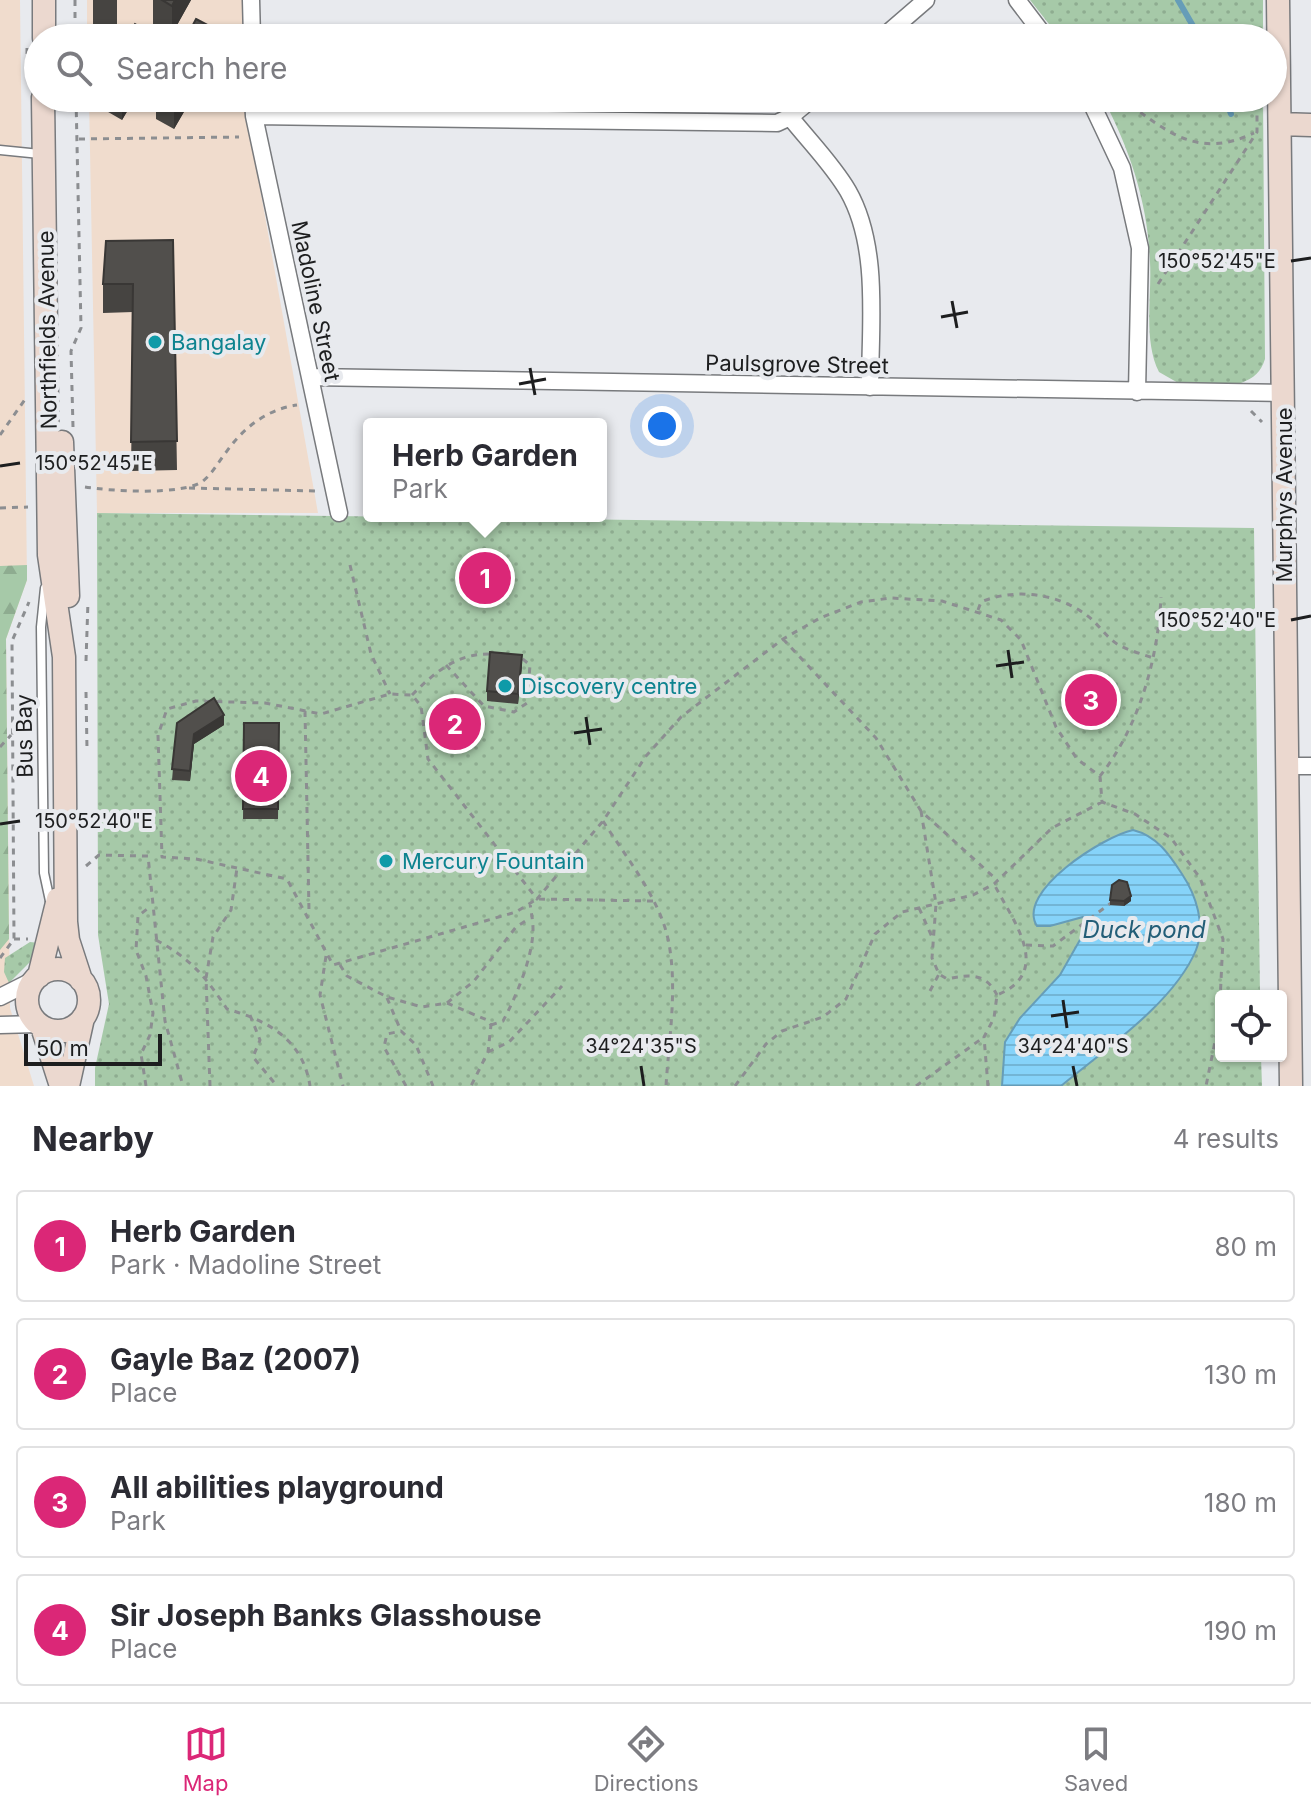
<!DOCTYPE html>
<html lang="en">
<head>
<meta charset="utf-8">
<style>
  :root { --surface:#fff; --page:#f7f7f7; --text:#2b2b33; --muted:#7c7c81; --line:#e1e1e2; --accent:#db2777 }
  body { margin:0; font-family:Inter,sans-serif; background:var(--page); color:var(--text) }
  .controls { position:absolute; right:24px; bottom:24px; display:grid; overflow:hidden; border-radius:8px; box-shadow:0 2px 6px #0004 }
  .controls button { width:72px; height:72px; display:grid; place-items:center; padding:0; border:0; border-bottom:2px solid var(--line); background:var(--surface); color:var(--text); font:40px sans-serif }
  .scale { position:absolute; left:24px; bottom:20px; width:138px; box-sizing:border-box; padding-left:8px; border:4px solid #1d1e1f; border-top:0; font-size:22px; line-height:28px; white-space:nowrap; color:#1d1e1f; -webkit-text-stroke:6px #e8eaee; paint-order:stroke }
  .you { position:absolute; left:662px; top:426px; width:28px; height:28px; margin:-20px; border:6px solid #fff; border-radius:50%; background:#1a73e8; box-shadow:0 0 0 12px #1a73e833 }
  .badge { display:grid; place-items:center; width:52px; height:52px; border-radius:50%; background:var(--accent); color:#fff; font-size:26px; font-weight:700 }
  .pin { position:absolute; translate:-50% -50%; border:4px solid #fff; box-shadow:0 2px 8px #0006 }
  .popup { position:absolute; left:363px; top:418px; width:244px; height:104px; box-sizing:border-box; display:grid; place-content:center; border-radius:8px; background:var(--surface); filter:drop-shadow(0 2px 6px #0005); font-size:26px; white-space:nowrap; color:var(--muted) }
  .popup b { font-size:30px; color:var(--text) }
  .popup::after { content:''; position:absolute; left:50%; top:100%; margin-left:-16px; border:16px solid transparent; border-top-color:var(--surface) }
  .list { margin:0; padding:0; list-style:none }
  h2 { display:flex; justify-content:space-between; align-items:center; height:104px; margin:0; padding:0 32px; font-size:34px }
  h2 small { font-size:26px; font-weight:400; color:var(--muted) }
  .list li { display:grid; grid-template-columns:52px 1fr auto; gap:24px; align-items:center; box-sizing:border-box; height:112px; margin:0 16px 16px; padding:0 16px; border:2px solid var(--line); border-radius:8px }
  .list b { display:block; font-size:30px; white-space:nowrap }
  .list p { margin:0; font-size:26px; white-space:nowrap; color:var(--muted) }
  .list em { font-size:26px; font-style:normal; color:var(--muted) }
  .icon { flex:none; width:44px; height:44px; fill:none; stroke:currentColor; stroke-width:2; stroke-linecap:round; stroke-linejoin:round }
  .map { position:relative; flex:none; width:1311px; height:1086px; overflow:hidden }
  .search { position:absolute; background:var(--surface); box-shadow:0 2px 6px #0004; left:24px; right:24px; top:24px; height:88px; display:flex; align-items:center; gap:20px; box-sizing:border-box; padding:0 28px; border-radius:44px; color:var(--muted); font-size:30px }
  .sheet { height:616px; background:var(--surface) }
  nav { display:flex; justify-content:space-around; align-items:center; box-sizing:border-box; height:112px; border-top:2px solid var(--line); background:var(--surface); font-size:22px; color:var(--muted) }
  nav a { display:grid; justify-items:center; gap:4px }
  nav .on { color:var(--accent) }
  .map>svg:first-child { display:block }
  .education { fill:#f0dccd }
  .green { fill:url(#green-dots) }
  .forest { fill:url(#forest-firs) }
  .water { fill:url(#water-rules); stroke:#669db8; stroke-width:2 }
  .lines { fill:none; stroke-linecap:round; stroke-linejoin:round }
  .stream { stroke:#669db8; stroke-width:6 }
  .lane-casing { stroke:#787a7d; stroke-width:11 }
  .street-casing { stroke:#787a7d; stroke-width:19 }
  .secondary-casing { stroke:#787a7d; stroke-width:25 }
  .path { stroke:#8c8e91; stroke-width:3; stroke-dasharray:6 6; stroke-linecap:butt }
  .lane { stroke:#fff; stroke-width:8 }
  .street { stroke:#fff; stroke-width:16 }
  .secondary { stroke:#ebd8cf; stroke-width:22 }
  .wall { fill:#464441 }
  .shaded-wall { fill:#393735 }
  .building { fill:#514f4c; stroke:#393735; stroke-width:2 }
  .ticks { fill:none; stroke:#1d1e1f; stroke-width:3 }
  .culture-dot { fill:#0f9aa8; stroke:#e8eaee; stroke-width:3 }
  .labels { text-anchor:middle; stroke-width:8; stroke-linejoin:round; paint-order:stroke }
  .street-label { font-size:22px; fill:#1d1e1f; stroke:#e8eaee }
  .culture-label { font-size:22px; fill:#0d838f; stroke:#e8eaee; text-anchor:start }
  .water-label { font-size:24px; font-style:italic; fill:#235e78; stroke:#e8eaee }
  .ticks-label { font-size:20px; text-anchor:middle; fill:#1d1e1f; stroke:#e8eaee; stroke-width:8; stroke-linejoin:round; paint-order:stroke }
</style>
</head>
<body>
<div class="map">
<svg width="1311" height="1086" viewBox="0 0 1311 1086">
  <defs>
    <pattern id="green-dots" width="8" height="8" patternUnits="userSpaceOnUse" patternTransform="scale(2)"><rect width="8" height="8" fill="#a6c9a8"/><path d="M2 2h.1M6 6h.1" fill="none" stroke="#8eac90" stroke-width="1.8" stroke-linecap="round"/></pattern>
    <pattern id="forest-firs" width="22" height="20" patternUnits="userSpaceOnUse" patternTransform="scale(2)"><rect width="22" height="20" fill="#a6c9a8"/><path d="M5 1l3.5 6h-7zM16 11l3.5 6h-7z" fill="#8eac90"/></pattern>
    <pattern id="water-rules" width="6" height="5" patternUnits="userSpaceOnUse" patternTransform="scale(2)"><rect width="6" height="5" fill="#86d3f9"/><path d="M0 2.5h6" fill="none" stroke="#73b5d5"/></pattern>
  </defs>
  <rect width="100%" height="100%" fill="#e8eaee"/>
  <path class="education" d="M 0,0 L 20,0 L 27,580 L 6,639 L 10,1008 L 34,1086 L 0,1086 Z
    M 87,0 L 244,0 L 245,38 L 87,38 Z
    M 89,98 L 247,98 L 248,121 L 318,513 L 97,513 Z"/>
  <path class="green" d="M 1030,0 L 1263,0 L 1263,38 L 1060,38 Z
    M 1103,98 L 1263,98 L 1265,359 C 1261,372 1254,378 1241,383 L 1180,384 L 1159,372 C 1143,340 1152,297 1150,262 C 1148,203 1130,150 1103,98 Z
    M 97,513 L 1254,528 L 1260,996 L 1221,996 L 1221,1056 L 1261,1056 L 1262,1086 L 95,1086 L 95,1068 L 109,1004 L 98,935 Z
    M 30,942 L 39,943 L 30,962 L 9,983 L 4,972 L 5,958 Z"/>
  <path class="forest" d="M 27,565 L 27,580 L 6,639 L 9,939 L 0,950 L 0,566 Z"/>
  <path class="water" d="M 1133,830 C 1157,836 1169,854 1182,874 C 1196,895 1206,925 1196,950 C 1174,1003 1104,1050 1061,1086 L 1002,1086 L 1005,1042 L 1020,1018 L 1060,975 L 1089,924 L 1083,917 L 1050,926 L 1037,926 C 1015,892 1104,836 1133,830 Z"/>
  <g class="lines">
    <path class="stream" d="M 1178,0 L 1200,38
      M 1225,98 L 1231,114"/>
    <g class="lane-casing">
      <path id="lane" d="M 0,150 L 40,154
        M 45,588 L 41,627 L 44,873 L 50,901"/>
    </g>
    <g class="street-casing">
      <path id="street" d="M 251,0 L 252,38
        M 1017,0 L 1046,38
        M 882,38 L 926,0
        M 253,98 L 254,116 L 339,513
        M 1089,98 L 1122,168 L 1140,248 L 1137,392
        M 254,116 L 777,123 L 790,117 L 813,98
        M 790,117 C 809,141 833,165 848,191 C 880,247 870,326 870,387
        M 310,377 L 1283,393
        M 1286,766 L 1311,766
        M 0,997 L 34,980
        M 0,1025 L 38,1024"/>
    </g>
    <g class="secondary-casing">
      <path id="secondary" d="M 44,0 L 44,38
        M 1278,0 L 1291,1086
        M 43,98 L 49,555 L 64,657 L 66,922 L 68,940 L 81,980
        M 1280,124 L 1311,125
        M 62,442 L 68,596
        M27 1000a31 31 0 1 1 62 0a31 31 0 1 1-62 0Z
        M 39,976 L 58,899
        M 42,1027 L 61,1086
        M 68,1086 L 83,1018"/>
    </g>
    <path class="path" d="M 75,0 L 75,38
      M 27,48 L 27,84
      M 1121,98 C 1166,131 1197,160 1254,133
      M 79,139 L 239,137
      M 1158,284 L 1257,132 L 1257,98
      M 1251,411 L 1262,422
      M 73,427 L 71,351 L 81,328 L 76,98
      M 0,435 L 26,398
      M 85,487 C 111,491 182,496 203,481 C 213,473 219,461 227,451 C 244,427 268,409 297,405
      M 189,488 L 317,491
      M 0,508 L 28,507
      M 350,565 L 371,654 L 390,694
      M 978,610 L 981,602 C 1014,588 1056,593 1085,614 C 1097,622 1105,636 1117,644 C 1127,650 1142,654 1153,658
      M 783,639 L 876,738 L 921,811 L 997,880
      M 86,661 L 88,601
      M 446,665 L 484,706 L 514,712 L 527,703 L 530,665 L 519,656
      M 86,692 L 87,749
      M 412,695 C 435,672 457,653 491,654
      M 305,711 L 309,911
      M 0,747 L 11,735
      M 1100,776 L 1102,802 L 1135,814 L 1171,838 L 1200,878 L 1223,939 L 1219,1022 L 1206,1086
      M 921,811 L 936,904 L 932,958 L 939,974 L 947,979 C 970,974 986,973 997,995
      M 603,821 C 625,856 659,897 668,939 C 678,986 669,1038 666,1086
      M 86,866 L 99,855 L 148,856 L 165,1021 L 183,1086
      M 653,901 L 537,899 L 516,912 L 333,965 L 287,879 L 196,859 L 162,857 L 158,735 L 167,709 L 196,701 L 265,703 L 321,714 L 390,694 L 412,695 L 421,706 L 428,759 L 537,899 L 603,821 L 646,756 L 681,717 L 783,639 L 820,618 L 861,602 L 891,598 L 942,601 L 1001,620 L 1021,640 L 1056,727 L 1077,759 L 1100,776 C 1139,727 1158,659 1161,597
      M 919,908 L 932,937
      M 14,939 L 28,939
      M 156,940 C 191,959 205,976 227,1009 C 269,1021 303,1040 310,1086
      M 1026,945 L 1053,946 L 1111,903
      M 326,956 L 320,995 L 343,1086
      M 0,958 L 14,939 L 12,641 L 29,602
      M 340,965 L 347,976 L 387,997 L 422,1007 L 447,1003 L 487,1020 L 491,1025 L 488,1052 L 471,1086
      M 930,991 L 939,974
      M 387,998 L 401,1031
      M 447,1003 L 474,981 L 516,927 L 530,918
      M 250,1015 L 260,1040 L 253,1057 L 277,1086
      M 491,1025 L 503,1021 C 516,997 533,957 533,929 C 533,920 531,912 530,903
      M 488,1052 L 509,1042 L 562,986
      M 146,1086 L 141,1054 L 150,1035 L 153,1013 L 146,976 L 136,950 L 138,916 L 151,906
      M 210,1086 L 206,978 L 213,937 L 231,910 L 237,868
      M 406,1086 L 384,1047 L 387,1034 L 401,1031 L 416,1045 L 433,1086
      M 735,1086 L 766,1044 L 782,1031 L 823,1017 L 846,999 L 875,934 L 902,912 L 973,895 L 994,884 L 1052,828 L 1102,802
      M 916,1086 L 984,1037
      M 988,1086 L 984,1037 L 994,1018 L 997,995 C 1054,972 1013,921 994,884"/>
    <use href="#lane" class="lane"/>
    <use href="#street" class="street"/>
    <use href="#secondary" class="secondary"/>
  </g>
  <path class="wall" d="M 93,0 L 117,0 L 117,25 L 93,25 Z
    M 153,0 L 191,0 L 172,34 L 153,24 Z
    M 103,98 L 135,98 L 122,120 L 103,109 Z
    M 156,98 L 192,98 L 174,129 L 156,119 Z
    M 173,240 L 177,470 L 131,471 L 133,312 L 103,313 L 103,284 Z
    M 522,665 L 518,704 L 487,701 L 487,691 Z
    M 177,723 L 224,725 L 194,744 L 190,781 L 172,780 Z
    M 244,723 L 279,723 L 278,819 L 243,819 Z
    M 1110,900 L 1131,901 L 1124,906 L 1110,905 Z"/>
  <path class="shaded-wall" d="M 175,0 L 191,0 L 172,34 L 172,6 Z
    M 122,98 L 135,98 L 122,120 Z
    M 176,98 L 192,98 L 174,129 L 174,100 Z
    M 522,655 L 522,665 L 518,704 L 518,694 Z
    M 224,715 L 224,725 L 194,744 L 190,781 L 190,771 L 194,734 Z
    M 1131,896 L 1131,901 L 1124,906 L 1124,901 Z"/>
  <path class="building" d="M 162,0 L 175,0 L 172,6 Z
    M 196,19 L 215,29 L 210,38 L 186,38 Z
    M 135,24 L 154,35 L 152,38 L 127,38 Z
    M 173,240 L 177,441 L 131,442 L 133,284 L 103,284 L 106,241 Z
    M 490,652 L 522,655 L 518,694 L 487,691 Z
    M 214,698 L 224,715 L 194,734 L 190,771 L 172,769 L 177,723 Z
    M 244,723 L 279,723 L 278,809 L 243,809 Z
    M 1119,880 L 1127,882 L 1131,896 L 1124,901 L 1110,900 L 1112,885 Z"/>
  <path class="ticks" d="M 1291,261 L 1311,258M 952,301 L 957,328M 941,317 L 968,312M 530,368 L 535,395M 519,384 L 546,379M 0,466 L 20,463M 1291,620 L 1311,616M 1008,650 L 1012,678M 996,666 L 1024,662M 586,717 L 590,745M 574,733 L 602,729M 0,824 L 20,821M 1063,1000 L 1067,1028M 1051,1016 L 1079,1012M 641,1066 L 644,1086M 1073,1066 L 1077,1086"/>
  <g class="culture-dot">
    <circle cx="155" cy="342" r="8"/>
    <circle cx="505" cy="686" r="8"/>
    <circle cx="386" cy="861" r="8"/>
  </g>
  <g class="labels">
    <g class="street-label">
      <text transform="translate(316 301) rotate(78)" y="8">Madoline Street</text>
      <text transform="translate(47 330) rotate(-91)" y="8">Northfields Avenue</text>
      <text transform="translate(797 364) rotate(1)" y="8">Paulsgrove Street</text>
      <text transform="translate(1284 495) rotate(-90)" y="8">Murphys Avenue</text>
      <text transform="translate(24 736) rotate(-91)" y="8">Bus Bay</text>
    </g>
    <g class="culture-label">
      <text x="171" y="350">Bangalay</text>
      <text x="521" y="694">Discovery centre</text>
      <text x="402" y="869">Mercury Fountain</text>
    </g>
    <g class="water-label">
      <text x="1144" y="938">Duck pond</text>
    </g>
  </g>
  <g class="ticks-label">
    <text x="1217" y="268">150°52'45"E</text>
    <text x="94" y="470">150°52'45"E</text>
    <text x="1217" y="627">150°52'40"E</text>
    <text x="94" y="828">150°52'40"E</text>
    <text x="641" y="1053">34°24'35"S</text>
    <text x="1073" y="1053">34°24'40"S</text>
  </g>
</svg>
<div class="controls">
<button><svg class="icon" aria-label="locate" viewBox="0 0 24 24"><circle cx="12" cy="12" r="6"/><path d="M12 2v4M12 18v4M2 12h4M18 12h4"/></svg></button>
</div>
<div class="scale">50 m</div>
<div class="you"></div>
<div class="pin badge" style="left:485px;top:578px">1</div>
<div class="popup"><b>Herb Garden</b>Park</div>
<div class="pin badge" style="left:455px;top:724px">2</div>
<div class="pin badge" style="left:1091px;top:700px">3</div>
<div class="pin badge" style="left:261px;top:776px">4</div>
<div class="search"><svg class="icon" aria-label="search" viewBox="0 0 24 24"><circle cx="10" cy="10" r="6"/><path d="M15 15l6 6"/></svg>Search here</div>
</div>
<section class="sheet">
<h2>Nearby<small>4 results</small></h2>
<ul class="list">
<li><span class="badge">1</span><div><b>Herb Garden</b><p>Park · Madoline Street</p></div><em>80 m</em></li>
<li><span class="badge">2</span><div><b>Gayle Baz (2007)</b><p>Place</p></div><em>130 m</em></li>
<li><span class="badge">3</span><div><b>All abilities playground</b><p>Park</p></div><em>180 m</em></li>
<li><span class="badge">4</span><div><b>Sir Joseph Banks Glasshouse</b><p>Place</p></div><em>190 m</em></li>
</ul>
</section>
<nav>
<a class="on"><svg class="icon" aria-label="map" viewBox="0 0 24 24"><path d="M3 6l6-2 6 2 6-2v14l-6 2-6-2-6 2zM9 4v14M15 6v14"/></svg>Map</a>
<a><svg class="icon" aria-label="directions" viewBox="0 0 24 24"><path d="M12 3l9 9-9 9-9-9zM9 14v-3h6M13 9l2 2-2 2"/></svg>Directions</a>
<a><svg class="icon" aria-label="saved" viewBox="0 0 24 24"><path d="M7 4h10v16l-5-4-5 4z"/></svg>Saved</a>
</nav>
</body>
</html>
